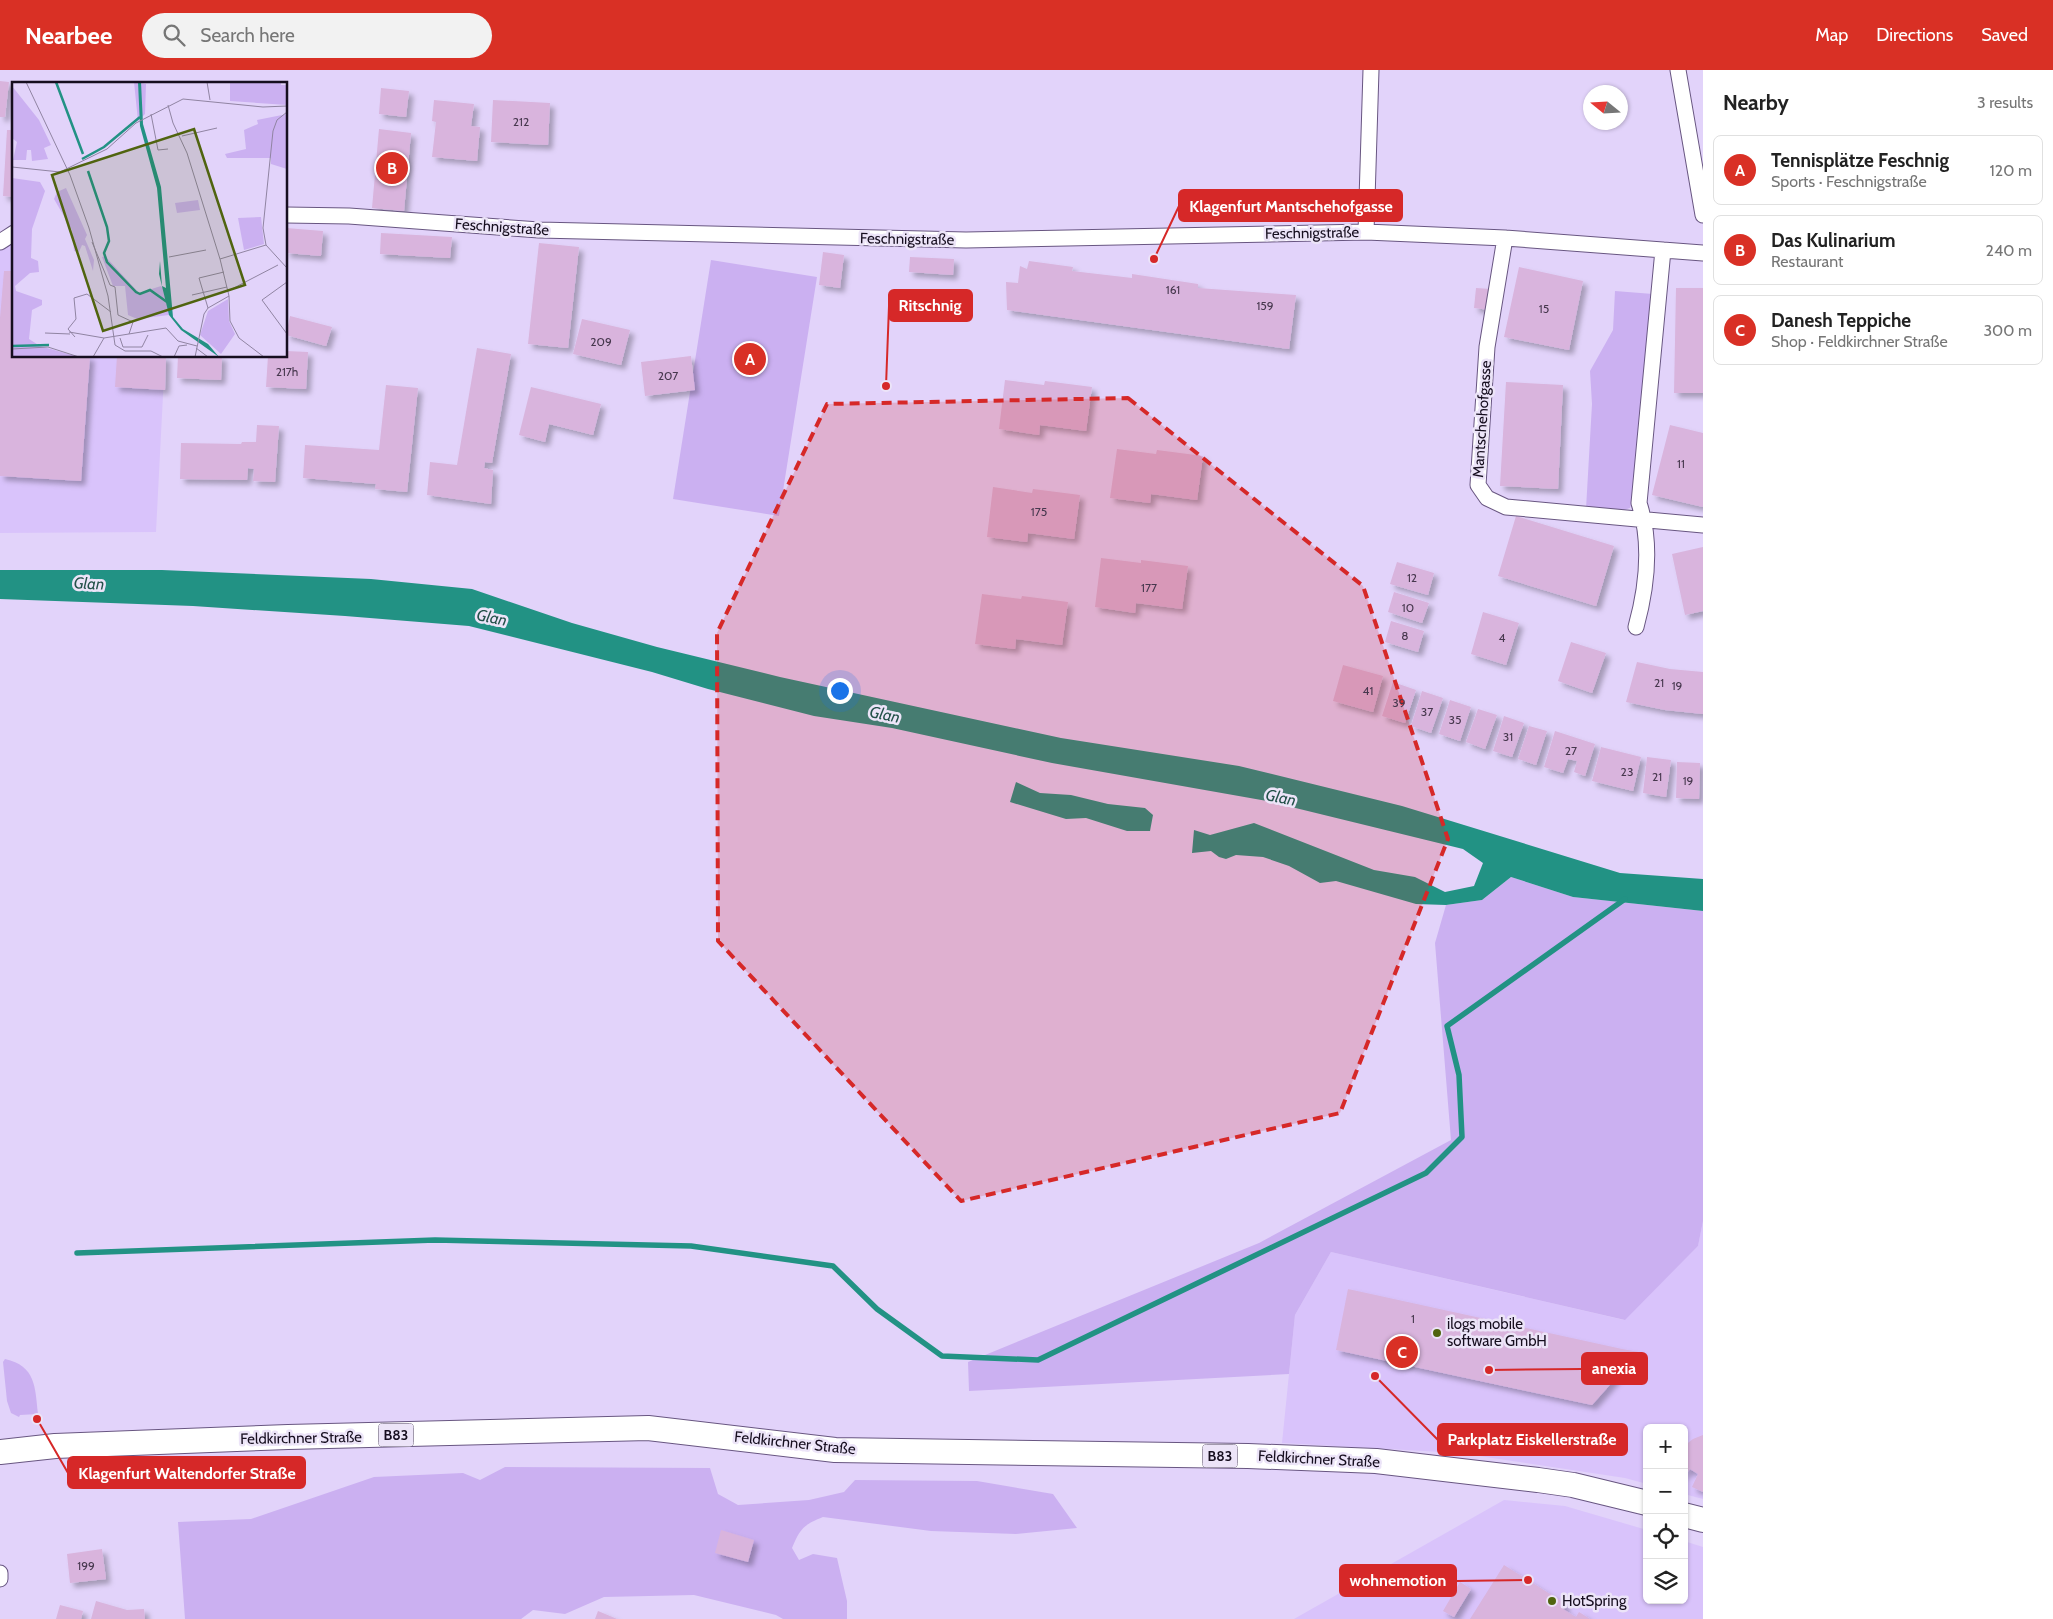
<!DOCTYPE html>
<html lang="en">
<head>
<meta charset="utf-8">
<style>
  :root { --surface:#fff; --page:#f2f2f2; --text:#222; --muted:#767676; --line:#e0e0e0; --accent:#d93025 }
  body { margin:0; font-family:Cabin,sans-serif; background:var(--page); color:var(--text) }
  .controls { position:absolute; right:15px; bottom:15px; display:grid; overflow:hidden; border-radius:8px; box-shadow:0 1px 4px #0004 }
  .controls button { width:45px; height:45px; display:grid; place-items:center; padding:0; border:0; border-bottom:1px solid var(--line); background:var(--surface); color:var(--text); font:25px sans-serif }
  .compass { position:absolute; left:1583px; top:15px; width:45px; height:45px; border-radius:50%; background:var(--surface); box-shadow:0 1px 4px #0004; rotate:288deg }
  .you { position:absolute; left:839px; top:620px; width:18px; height:18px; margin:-12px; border:4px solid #fff; border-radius:50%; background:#1a73e8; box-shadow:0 0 0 8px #1a73e833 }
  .badge { display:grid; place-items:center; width:32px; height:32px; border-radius:50%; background:var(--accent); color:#fff; font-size:16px; font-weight:700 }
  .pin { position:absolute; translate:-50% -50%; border:2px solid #fff; box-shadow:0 1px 5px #0006 }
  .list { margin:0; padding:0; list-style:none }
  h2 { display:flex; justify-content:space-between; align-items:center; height:65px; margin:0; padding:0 20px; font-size:21px }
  h2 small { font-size:16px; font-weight:400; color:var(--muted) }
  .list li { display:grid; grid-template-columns:32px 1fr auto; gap:15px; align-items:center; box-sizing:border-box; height:70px; margin:0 10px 10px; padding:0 10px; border:1px solid var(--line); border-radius:8px }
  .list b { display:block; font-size:19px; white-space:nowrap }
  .list p { margin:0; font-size:16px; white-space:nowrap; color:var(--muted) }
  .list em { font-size:16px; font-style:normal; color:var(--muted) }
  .icon { flex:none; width:28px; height:28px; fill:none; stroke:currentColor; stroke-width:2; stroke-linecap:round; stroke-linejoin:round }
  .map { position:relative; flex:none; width:1703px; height:1549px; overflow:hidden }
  header { display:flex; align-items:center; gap:30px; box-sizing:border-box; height:70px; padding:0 25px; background:var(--accent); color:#fff }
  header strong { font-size:24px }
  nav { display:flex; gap:28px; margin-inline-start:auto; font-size:18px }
  .search { width:350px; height:45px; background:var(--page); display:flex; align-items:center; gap:12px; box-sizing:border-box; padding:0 18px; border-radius:28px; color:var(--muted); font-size:19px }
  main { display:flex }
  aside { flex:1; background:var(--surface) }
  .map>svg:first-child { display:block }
  .built { fill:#d9c3fb }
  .green { fill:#cbb0f1 }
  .water { fill:#229284 }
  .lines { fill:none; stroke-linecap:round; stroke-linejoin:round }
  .stream { stroke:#229284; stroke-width:5.5 }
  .building { fill:#d9b4dd; filter:url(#shadow) }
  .street-casing { stroke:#685681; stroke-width:17 }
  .primary-casing { stroke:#685681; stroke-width:26 }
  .street { stroke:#fff; stroke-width:15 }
  .primary { stroke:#fff; stroke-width:24 }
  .marked { fill:#d62828; fill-opacity:0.2; stroke:#d62828; stroke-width:4; stroke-dasharray:10 6; stroke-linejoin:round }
  .poi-dot { fill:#50640f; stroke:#ece4f8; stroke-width:2 }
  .labels { text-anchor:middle; stroke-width:5; stroke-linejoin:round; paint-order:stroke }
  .number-label { font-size:12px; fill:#47384e }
  .shield { fill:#ece4f8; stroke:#564e60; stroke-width:1 }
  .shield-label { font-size:14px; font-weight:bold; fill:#160e1f }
  .street-label { font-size:15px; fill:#160e1f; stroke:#ece4f8 }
  .poi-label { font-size:15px; fill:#160e1f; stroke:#ece4f8; text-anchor:start }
  .water-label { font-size:16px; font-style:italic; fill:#24514a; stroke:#ece4f8 }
  .inset-river { fill:none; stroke:#229284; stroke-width:2.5 }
  .inset-road { fill:none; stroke:#9084a2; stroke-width:1 }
  .view { fill:#50640f; fill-opacity:0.15; stroke:#50640f; stroke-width:2.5 }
  .inset-edge { fill:none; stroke:#160e1f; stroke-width:2.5 }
  .leader { fill:none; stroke:#d62828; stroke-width:2 }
  .callout-dot { fill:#d62828; stroke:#ece4f8; stroke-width:2 }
  .callout { fill:#d62828; stroke:#d62828; stroke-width:2 }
  .callout-label { font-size:16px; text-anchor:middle; font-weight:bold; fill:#fff }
</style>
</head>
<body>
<header>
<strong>Nearbee</strong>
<div class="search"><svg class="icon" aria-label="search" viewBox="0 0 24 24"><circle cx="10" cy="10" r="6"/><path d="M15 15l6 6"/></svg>Search here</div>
<nav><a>Map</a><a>Directions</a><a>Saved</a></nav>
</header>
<main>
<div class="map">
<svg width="1703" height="1549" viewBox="0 0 1703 1549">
  <defs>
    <filter id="shadow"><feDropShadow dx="4.5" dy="4.5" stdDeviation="2.5" flood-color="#0004"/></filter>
  </defs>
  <rect width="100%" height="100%" fill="#e2d3fa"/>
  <path class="built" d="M 14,171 L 14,286 L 165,286 L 156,462 L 0,463 L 0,179 Z
    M 1703,1151 L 1703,1429 L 1684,1424 L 1684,1358 L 1647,1358 L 1647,1414 L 1625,1408 L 1459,1383 L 1282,1373 L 1295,1245 L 1331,1182 L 1624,1250 L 1698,1176 Z
    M 1504,1430 L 1565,1436 L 1647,1460 L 1647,1530 L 1684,1530 L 1684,1471 L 1703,1477 L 1703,1549 L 1294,1549 Z"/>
  <path class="green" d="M 711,190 L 817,207 L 779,446 L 673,429 Z
    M 1615,221 L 1653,224 L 1635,418 L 1630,438 L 1618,442 L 1586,439 L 1592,334 L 1590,301 L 1613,260 Z
    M 1511,807 L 1573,827 L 1703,841 L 1703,1151 L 1698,1176 L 1625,1250 L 1331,1182 L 1295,1245 L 1289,1304 L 969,1321 L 968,1292 L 1259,1173 L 1451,1070 L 1435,873 L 1446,835 L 1482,830 Z
    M 5,1289 C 36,1296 35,1317 38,1344 L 20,1345 L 19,1347 L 11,1343 L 7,1331 L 3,1292 Z
    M 505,1397 L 710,1398 L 718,1424 L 738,1435 L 809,1430 L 844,1422 L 855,1410 L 977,1411 L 1053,1424 L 1077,1458 L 1016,1464 L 931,1461 L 823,1447 C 803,1455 800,1459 792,1478 L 799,1490 L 813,1484 L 837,1488 L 847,1531 L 847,1549 L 783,1549 L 776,1545 L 694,1525 L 604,1527 L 565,1544 L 533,1540 L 521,1549 L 185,1549 L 178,1452 L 251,1449 L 374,1407 L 463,1403 L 480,1410 Z"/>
  <path class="water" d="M 0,500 L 162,500 L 371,509 L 472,519 L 572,553 L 657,577 L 780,607 L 1061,668 L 1239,696 L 1402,736 L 1620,803 L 1703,809 L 1703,841 L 1573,827 L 1511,807 L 1482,830 L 1446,835 L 1416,834 L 1336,811 L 1320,813 L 1289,796 L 1263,787 L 1236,785 L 1226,789 L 1219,787 L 1211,781 L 1192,783 L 1194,760 L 1210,765 L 1254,753 L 1374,800 L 1415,807 L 1445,822 L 1474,816 L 1483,793 L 1463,779 L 1267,731 L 1052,693 L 892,658 L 814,646 L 708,619 L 652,602 L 469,556 L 345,546 L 193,536 L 0,529 Z
    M 1016,712 L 1040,723 L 1071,725 L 1108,734 L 1145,738 L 1153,745 L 1150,761 L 1127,761 L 1086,748 L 1066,749 L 1010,732 Z"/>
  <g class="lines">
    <path class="stream" d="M 77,1183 L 435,1170 L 691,1176 L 833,1196 L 877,1239 L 942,1286 L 1038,1290 L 1426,1103 L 1462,1067 L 1459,1005 L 1447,956 L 1625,829"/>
  </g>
  <path class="building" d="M 0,11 L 9,12 L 5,47 L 0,47 Z
    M 381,18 L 409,21 L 406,47 L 379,44 Z
    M 434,30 L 474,34 L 471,56 L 480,57 L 477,91 L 432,87 L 436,52 L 432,51 Z
    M 493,30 L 550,33 L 548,75 L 491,72 Z
    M 379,59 L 411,63 L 404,141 L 372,138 Z
    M 7,60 L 14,60 L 14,127 L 3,126 Z
    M 286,158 L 323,161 L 321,186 L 286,183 Z
    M 381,163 L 452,167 L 450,188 L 380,184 Z
    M 539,173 L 579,177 L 568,278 L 528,274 Z
    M 823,182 L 844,185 L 840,218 L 819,215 Z
    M 910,187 L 954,189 L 953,205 L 909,202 Z
    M 1029,191 L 1073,197 L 1072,201 L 1132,208 L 1132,204 L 1198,214 L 1198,218 L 1296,225 L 1289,279 L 1007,240 L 1006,212 L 1018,213 L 1020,196 L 1027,199 Z
    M 1519,197 L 1583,211 L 1569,280 L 1504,267 Z
    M 4,201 L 14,201 L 14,286 L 90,286 L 81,411 L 0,406 L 0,248 Z
    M 1476,218 L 1491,219 L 1490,240 L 1474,238 Z
    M 1676,218 L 1703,218 L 1703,323 L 1674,323 Z
    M 290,246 L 332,257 L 326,276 L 286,265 Z
    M 582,249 L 630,260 L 621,295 L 573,284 Z
    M 477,278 L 511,284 L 492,393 L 485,392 L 484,398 L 493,400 L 491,434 L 427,425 L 430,392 L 457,395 Z
    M 286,281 L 308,282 L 306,319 L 266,317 L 268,286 L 286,286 Z
    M 117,286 L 166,286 L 165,320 L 115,317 Z
    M 178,286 L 222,286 L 221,310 L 177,308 Z
    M 691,286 L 695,320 L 645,326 L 641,292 Z
    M 1005,310 L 1044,315 L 1045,311 L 1092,317 L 1086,361 L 1040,355 L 1039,365 L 999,359 Z
    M 1506,312 L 1563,315 L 1558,419 L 1500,416 Z
    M 386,315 L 418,318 L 407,422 L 375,419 L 376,414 L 303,408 L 305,375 L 379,380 Z
    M 531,317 L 601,334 L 593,365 L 549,354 L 545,372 L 519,365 Z
    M 257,355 L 279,356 L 275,412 L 253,411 L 254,399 L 248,398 L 247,410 L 180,409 L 181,373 L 241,374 L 242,372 L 256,372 Z
    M 1670,355 L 1703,363 L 1703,437 L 1652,425 Z
    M 1117,379 L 1156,384 L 1157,380 L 1203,386 L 1197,430 L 1151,424 L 1150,433 L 1110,428 Z
    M 993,417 L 1032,423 L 1033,419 L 1080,425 L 1074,469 L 1028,463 L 1027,472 L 987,467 Z
    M 1516,446 L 1614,476 L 1596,536 L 1498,506 Z
    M 1703,477 L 1703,541 L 1685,545 L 1672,484 Z
    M 1101,488 L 1141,493 L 1141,490 L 1188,496 L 1182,539 L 1136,533 L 1135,543 L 1095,537 Z
    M 1397,492 L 1434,503 L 1428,525 L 1390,514 Z
    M 1394,522 L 1429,533 L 1422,553 L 1388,542 Z
    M 982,524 L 1021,529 L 1022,526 L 1068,532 L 1062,575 L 1016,569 L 1015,579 L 975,574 Z
    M 1483,542 L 1519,553 L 1506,595 L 1471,584 Z
    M 1391,551 L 1424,561 L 1418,582 L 1385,572 Z
    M 1571,572 L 1606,583 L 1592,623 L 1558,611 Z
    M 1637,592 L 1670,599 L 1703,602 L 1703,644 L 1665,640 L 1626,632 Z
    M 1343,595 L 1383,606 L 1373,642 L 1333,631 Z
    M 1393,612 L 1416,620 L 1405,653 L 1382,646 Z
    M 1422,621 L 1443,628 L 1431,663 L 1411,656 Z
    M 1450,630 L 1471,637 L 1460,671 L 1439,664 Z
    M 1478,639 L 1497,645 L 1485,679 L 1466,672 Z
    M 1504,646 L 1524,653 L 1512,687 L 1493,681 Z
    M 1529,656 L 1547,661 L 1536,695 L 1518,689 Z
    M 1555,661 L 1595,674 L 1585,706 L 1574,702 L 1577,691 L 1568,689 L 1563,703 L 1544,697 Z
    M 1601,677 L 1641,687 L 1633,721 L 1592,711 Z
    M 1647,687 L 1671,690 L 1666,727 L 1643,723 Z
    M 1677,692 L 1700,693 L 1699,729 L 1676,728 Z
    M 1348,1219 L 1622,1279 L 1639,1282 L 1592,1335 L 1336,1280 Z
    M 1703,1365 L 1703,1422 L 1692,1417 L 1698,1404 L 1690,1399 L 1684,1406 L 1684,1376 L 1693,1369 Z
    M 721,1460 L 754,1470 L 748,1492 L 715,1483 Z
    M 102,1479 L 106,1509 L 70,1513 L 67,1484 Z
    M 1504,1495 L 1566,1534 L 1563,1539 L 1576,1547 L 1579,1542 L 1590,1549 L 1470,1549 Z
    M 1460,1512 L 1471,1519 L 1454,1547 L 1443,1541 Z
    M 96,1531 L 127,1540 L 144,1539 L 145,1549 L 91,1549 Z
    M 60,1535 L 83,1541 L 81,1549 L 56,1549 Z
    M 598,1541 L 617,1549 L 595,1549 Z"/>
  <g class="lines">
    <g class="street-casing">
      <path id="street" d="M 1678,0 L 1703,145
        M 286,145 L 349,146 L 539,160 L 966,170 L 1366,162 L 1505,168 L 1703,183
        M 1366,162 L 1371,0
        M 1505,168 L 1487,277 L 1478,415 L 1487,428 L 1506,437 L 1703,455
        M 0,172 L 14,163
        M 1636,557 C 1647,517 1652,473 1639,433 L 1663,180
        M 0,1503 L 0,1509"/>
    </g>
    <g class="primary-casing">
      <path id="primary" d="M 0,1382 L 55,1376 L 288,1367 L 648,1358 L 835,1380 L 1248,1386 L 1376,1391 L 1538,1410 L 1573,1415 L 1647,1433
        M 1684,1445 L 1703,1450"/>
    </g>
    <use href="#street" class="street"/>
    <use href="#primary" class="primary"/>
  </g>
  <path class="marked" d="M 1128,328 L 1363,516 L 1448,769 L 1340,1043 L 961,1131 L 718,871 L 717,563 L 827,334 Z"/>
  <g class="poi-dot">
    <circle cx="1437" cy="1263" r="5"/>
    <circle cx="1552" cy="1531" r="5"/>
  </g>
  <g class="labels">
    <g class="number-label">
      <text x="521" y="56">212</text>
      <text x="1173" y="224">161</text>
      <text x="1265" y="240">159</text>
      <text x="1544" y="243">15</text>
      <text x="601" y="276">209</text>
      <text x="287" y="306">217h</text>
      <text x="668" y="310">207</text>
      <text x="1681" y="398">11</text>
      <text x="1039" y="446">175</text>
      <text x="1412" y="512">12</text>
      <text x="1149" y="522">177</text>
      <text x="1408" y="542">10</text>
      <text x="1405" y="570">8</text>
      <text x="1502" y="572">4</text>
      <text x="1659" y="617">21</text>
      <text x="1677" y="620">19</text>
      <text x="1368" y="625">41</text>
      <text x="1399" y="637">39</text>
      <text x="1427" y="646">37</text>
      <text x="1455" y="654">35</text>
      <text x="1508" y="671">31</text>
      <text x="1571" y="685">27</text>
      <text x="1627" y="706">23</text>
      <text x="1657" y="711">21</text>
      <text x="1688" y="715">19</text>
      <text x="1413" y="1253">1</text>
      <text x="86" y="1500">199</text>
    </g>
    <g class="shield">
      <rect x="378.5" y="1353.5" width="35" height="23" rx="4"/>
      <rect x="1202.5" y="1374.5" width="35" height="23" rx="4"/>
    </g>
    <g class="shield-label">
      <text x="396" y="1370">B83</text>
      <text x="1220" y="1391">B83</text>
    </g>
    <g class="street-label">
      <text transform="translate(502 157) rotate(4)" y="5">Feschnigstraße</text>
      <text transform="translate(1312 163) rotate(-1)" y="5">Feschnigstraße</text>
      <text transform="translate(907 169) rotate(1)" y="5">Feschnigstraße</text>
      <text transform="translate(1482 349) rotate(-86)" y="5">Mantschehofgasse</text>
      <text transform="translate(301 1368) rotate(-1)" y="5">Feldkirchner Straße</text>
      <text transform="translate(795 1373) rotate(6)" y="5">Feldkirchner Straße</text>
      <text transform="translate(1319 1389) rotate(3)" y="5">Feldkirchner Straße</text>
    </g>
    <g class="poi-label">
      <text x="1447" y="1259">ilogs mobile<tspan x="1447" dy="17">software GmbH</tspan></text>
      <text x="1562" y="1536">HotSpring</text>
    </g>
    <g class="water-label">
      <text transform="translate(89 513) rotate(3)" y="6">Glan</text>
      <text transform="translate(492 547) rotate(12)" y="6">Glan</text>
      <text transform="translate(885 644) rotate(12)" y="6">Glan</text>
      <text transform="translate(1281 727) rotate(12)" y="6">Glan</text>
    </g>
  </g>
  <g transform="translate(12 12)">
    <rect width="275" height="275" fill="#e2d3fa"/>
    <path d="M 122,0 L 134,2 L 133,32 L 126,39 ZM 218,0 L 269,0 L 269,3 L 275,3 L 275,23 L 218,19 ZM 0,4 L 27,38 L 39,63 L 32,66 L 36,77 L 20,79 L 19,68 L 15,68 L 14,78 L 1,78 L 5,60 L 0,56 ZM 275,32 L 275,87 L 259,82 L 259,76 L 215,76 L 213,72 L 234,67 L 232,48 L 246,42 L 245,38 ZM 0,96 L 28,100 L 33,109 L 20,147 L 19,176 L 26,179 L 27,190 L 18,191 L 3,204 L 4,209 L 30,218 L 30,223 L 20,228 L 17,257 L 28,264 L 67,275 L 0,275 ZM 54,106 L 75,153 L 73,157 L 82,178 L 81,189 L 73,164 L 70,163 L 67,170 L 62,169 L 60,148 L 42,117 L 45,110 ZM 186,118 L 188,128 L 165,131 L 163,121 ZM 249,135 L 252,162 L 232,168 L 226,136 ZM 93,174 L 127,211 L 149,204 L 153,209 L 157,233 L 125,237 L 116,233 L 113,204 L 101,204 L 90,175 ZM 216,217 L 217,239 L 223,252 L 209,272 L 188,253 L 196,229 Z" fill="#cbb0f1"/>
    <path d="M 126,0 L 129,0 L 131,42 L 149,105 L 161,235 L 171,247 L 196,262 L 207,275 L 169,248 L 157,233 L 147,192 L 148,179 L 150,204 L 154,206 L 145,106 L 128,44 Z" fill="#229284"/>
    <path class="inset-river" d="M 44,0 L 71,72M 70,77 L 92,65 L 128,35M 76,89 L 95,145 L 97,159 L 92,171 L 95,180 L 124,210 L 128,212 L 138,208 L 155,220M 0,264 L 37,263"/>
    <path class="inset-road" d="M 14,0 L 58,93 L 77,146 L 96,214 L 103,263 L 113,269 L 139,269 L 151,275M 195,0 L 198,18M 156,23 L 161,41 L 175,71 L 208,177 L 217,214 L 218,239 L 227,256 L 252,275M 275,30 L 265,38 L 261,49 L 251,146 L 254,163 L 275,186M 139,32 L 146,68 L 156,67M 170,54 L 205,46M 0,85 L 48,90 L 95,67 L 124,41 L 171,17 L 251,25 L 275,24M 80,160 L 98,203 L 103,205 L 106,233 L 121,240 L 117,252M 157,175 L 194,168M 208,177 L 254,163M 275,200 L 250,218 L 275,252M 216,209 L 266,183M 180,213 L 215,205M 196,226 L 187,196 L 212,190M 57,250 L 92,256M 33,251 L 58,252M 63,255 L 56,247 L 64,237 L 62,216 L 75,212 L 99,230M 108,256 L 111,265 L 130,265 L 136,253M 184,266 L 196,275M 0,267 L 36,265 L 67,275M 81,275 L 92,256 L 154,246 L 166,259 L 185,264M 162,275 L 167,264 L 175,263M 183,275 L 192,232 L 196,226 L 217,214"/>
    <path class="view" d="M 182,47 L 233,203 L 91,249 L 40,93 Z"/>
    <rect width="275" height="275" class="inset-edge"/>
  </g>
  <path class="leader" d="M1154 189L1179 136M886 316L889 236M1489 1300L1582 1299M1375 1306L1438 1370M37 1349L68 1403M1528 1510L1456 1511"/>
  <g class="callout-dot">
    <circle cx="1154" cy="189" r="5"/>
    <circle cx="886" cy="316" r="5"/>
    <circle cx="1489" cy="1300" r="5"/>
    <circle cx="1375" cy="1306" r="5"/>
    <circle cx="37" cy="1349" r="5"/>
    <circle cx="1528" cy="1510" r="5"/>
  </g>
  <g class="callout">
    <rect x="1179" y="120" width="223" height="31" rx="5"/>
    <rect x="889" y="220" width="83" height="31" rx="5"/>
    <rect x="1582" y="1283" width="65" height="31" rx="5"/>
    <rect x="1438" y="1354" width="189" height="31" rx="5"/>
    <rect x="68" y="1387" width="237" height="31" rx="5"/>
    <rect x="1340" y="1495" width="116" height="31" rx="5"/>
  </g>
  <g class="callout-label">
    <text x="1291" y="142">Klagenfurt Mantschehofgasse</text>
    <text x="930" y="241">Ritschnig</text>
    <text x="1614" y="1304">anexia</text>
    <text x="1532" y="1375">Parkplatz Eiskellerstraße</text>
    <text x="187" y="1409">Klagenfurt Waltendorfer Straße</text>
    <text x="1398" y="1516">wohnemotion</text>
  </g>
</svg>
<div class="controls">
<button>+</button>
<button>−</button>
<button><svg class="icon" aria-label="locate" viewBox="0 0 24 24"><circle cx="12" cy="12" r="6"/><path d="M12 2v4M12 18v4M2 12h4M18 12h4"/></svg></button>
<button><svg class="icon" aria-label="layers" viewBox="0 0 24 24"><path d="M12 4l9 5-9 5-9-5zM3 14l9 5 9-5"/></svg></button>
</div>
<svg class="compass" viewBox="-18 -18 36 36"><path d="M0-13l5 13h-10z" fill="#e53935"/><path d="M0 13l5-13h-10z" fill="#767676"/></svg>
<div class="you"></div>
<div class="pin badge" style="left:750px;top:289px">A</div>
<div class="pin badge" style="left:392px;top:98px">B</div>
<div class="pin badge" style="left:1402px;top:1282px">C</div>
</div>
<aside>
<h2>Nearby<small>3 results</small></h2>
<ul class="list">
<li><span class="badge">A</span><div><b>Tennisplätze Feschnig</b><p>Sports · Feschnigstraße</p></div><em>120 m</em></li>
<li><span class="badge">B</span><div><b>Das Kulinarium</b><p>Restaurant</p></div><em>240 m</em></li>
<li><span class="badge">C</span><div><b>Danesh Teppiche</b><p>Shop · Feldkirchner Straße</p></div><em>300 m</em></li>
</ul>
</aside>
</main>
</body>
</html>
